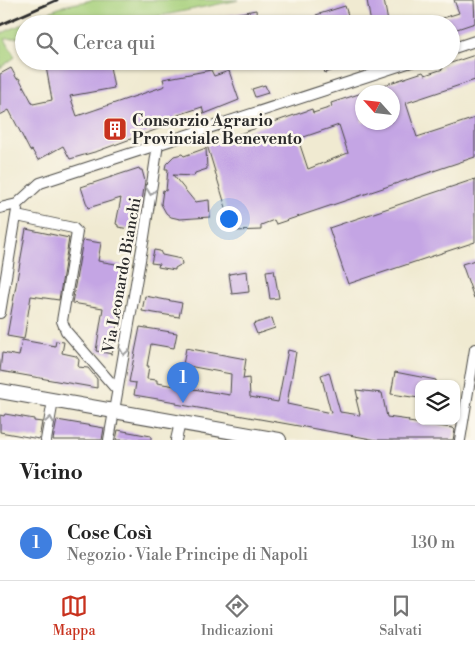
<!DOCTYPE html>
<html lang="it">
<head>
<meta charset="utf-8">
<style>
  :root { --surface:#fff; --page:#f6f6f6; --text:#222; --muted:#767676; --line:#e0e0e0; --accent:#c8321e }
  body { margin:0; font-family:"Libre Bodoni",serif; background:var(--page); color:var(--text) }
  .controls { position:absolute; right:15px; bottom:15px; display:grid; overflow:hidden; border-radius:10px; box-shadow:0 1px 4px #0004 }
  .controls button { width:45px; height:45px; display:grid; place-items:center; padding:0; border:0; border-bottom:1px solid var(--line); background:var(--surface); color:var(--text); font:25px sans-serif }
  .compass { position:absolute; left:355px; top:85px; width:45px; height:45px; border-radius:50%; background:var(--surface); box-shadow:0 1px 4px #0004; rotate:297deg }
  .you { position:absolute; left:228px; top:218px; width:18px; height:18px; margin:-12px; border:4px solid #fff; border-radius:50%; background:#1a73e8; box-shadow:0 0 0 8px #1a73e833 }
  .badge { display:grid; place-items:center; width:32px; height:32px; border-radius:50%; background:var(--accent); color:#fff; font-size:16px; font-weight:700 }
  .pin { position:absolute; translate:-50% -41px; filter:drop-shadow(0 1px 2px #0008) }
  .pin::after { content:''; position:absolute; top:26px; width:18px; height:15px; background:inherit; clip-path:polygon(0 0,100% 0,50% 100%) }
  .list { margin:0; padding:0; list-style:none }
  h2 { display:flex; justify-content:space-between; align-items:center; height:65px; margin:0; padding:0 20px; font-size:21px }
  h2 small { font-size:16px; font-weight:400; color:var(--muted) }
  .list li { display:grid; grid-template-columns:32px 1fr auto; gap:15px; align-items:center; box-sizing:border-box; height:75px; padding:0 20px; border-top:1px solid var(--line) }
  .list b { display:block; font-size:19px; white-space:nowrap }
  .list p { margin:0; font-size:16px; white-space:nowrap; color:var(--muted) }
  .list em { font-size:16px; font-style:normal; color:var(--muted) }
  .icon { flex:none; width:28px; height:28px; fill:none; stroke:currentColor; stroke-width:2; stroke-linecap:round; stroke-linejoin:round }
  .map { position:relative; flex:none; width:475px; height:440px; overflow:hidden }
  .search { position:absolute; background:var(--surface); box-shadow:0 1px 4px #0004; left:15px; right:15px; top:15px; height:55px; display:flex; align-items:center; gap:12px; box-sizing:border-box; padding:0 18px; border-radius:28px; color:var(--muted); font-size:19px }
  .sheet { height:140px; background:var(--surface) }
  nav { display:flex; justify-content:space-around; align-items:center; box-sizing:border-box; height:70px; border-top:1px solid var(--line); background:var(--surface); font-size:14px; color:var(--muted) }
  nav a { display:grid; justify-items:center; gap:2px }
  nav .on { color:var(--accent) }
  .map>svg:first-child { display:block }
  .green { fill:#a7d07c; stroke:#697e54 }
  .building { fill:#c4a5e4; fill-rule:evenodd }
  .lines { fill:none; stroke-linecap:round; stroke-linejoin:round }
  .minor-casing { stroke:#494844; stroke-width:12 }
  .tertiary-casing { stroke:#494844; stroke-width:16 }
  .minor { stroke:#fff; stroke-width:10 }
  .tertiary { stroke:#fff; stroke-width:14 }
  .rail { stroke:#2b2b2b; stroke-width:3 }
  .oneway { stroke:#a0a0a0 }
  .labels { text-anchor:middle; stroke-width:5; stroke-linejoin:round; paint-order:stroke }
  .poi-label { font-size:16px; font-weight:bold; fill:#2b2b2b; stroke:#fbf7ec; text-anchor:start }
  .street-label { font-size:16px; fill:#2b2b2b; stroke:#fbf7ec }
</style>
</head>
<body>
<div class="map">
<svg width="475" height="440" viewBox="0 0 475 440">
  <rect width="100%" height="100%" fill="#fbf7ec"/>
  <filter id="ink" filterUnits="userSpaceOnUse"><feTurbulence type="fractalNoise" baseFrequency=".02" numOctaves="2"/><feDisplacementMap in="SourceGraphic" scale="10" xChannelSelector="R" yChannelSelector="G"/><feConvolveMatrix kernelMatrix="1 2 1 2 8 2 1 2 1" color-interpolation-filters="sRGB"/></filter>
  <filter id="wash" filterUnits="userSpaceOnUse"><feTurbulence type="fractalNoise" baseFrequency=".0096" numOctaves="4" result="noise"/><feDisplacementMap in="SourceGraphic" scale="20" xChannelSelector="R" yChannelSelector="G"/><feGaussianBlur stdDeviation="1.12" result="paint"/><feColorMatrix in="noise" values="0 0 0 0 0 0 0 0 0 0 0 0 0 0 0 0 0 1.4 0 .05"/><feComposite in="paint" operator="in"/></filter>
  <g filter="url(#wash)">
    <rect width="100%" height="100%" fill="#f0ead1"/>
    <path class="green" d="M 93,0 L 239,0 L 120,24 L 24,24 L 24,37 L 5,39 L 15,57 L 0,68 L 0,34 L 63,6 Z"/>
    <g id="blocks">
      <path class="building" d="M 367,0 L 384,0 L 388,22 L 371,24 Z
        M 454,0 L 474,0 L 475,23 L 451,31 L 451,24 L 430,24 L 430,22 L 459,13 Z
        M 345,6 L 351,24 L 319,24 L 316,15 Z
        M 256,10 L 257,19 L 231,24 L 202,24 L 202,20 Z
        M 475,55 L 475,80 L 406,103 L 417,137 L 475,118 L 475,157 L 276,224 L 274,220 L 261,225 L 261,230 L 233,231 L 207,145 L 312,109 L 313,113 L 332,107 L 331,103 L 362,93 L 362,122 L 392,122 L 392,92 L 367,92 L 366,91 L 423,72 L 425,75 L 443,69 L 442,66 ZM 339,125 L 348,153 L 308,169 L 298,139 Z
        M 45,61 L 109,61 L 114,88 L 70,96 L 77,116 L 165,86 L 163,79 L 211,70 L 214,76 L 229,71 L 239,100 L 204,114 L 202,107 L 175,116 L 177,122 L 98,151 L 70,159 L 63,146 L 38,160 L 32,150 L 30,151 L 9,110 L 0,115 L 0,74 L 11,68 L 17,79 L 19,78 L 33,104 L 52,100 Z
        M 321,61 L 332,61 L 334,70 L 325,73 Z
        M 265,85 L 268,93 L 255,97 L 252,89 Z
        M 206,148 L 207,169 L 195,173 L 194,176 L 173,175 L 195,202 L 209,200 L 210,217 L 180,219 L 171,217 L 166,213 L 161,204 L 163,190 L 166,191 L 168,169 L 165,169 L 166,164 L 174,156 L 182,154 L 184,156 Z
        M 139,168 L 140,170 L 142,170 L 145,181 L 138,228 L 129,227 L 129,229 L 118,227 L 118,225 L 116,224 L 121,198 L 88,208 L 81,187 Z
        M 475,179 L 475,242 L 348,284 L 329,228 Z
        M 26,229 L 69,238 L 59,300 L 31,296 L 24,339 L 7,336 Z
        M 83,240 L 101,243 L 98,261 L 128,266 L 112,354 L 96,351 L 103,308 L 72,303 Z
        M 154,250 L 160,251 L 162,255 L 181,259 L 182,264 L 175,268 L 175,270 L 158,267 L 159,264 L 151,263 Z
        M 475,260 L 475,298 L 474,298 L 462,264 Z
        M 274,270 L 279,298 L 270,299 L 266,271 Z
        M 247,271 L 249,292 L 232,294 L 229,274 Z
        M 145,296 L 182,303 L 179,317 L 142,311 Z
        M 272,318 L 275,328 L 257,334 L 253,324 Z
        M 140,327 L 177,333 L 174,348 L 151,344 L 147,366 L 149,366 L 147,379 L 157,380 L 157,383 L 230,395 L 231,374 L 183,365 L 186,348 L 246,359 L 243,379 L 249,378 L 250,397 L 278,402 L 288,350 L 296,352 L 287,404 L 331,413 L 321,375 L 329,372 L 340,412 L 360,415 L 356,399 L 358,399 L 356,390 L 382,393 L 387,417 L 409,420 L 408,422 L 453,428 L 455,430 L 453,440 L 377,440 L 176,404 L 176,402 L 134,395 L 136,383 L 129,382 Z
        M 22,340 L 55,346 L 56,341 L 64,342 L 62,353 L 76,356 L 79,360 L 78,367 L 88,368 L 97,379 L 97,388 L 0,371 L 2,353 L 19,356 Z
        M 395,372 L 436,380 L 436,384 L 419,384 L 419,398 L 391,394 Z
        M 5,414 L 34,419 L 34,421 L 42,422 L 39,439 L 0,432 L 0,415 L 4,416 Z
        M 57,420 L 104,428 L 102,440 L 53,440 Z
        M 118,430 L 151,436 L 151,440 L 116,440 Z"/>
    </g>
  </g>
  <g filter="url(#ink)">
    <use href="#blocks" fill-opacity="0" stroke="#494844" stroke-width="1"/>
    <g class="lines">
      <g class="minor-casing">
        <path id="minor" d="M 451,49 L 475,41
          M 17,204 L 40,183 L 414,61
          M 0,208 L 17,204
          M 17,216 L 73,228 L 77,232 L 62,321 L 66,331 L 117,390
          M 0,313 L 17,210
          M 46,440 L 53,401
          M 109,440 L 144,237 L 158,144
          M 176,440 L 180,423
          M 460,440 L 475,349"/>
      </g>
      <g class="tertiary-casing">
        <path id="tertiary" d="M 0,391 L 279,440"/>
      </g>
      <use href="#minor" class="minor"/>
      <use href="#tertiary" class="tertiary"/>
      <path class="rail" d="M 0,25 L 57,0"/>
    </g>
    <defs><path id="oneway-chevron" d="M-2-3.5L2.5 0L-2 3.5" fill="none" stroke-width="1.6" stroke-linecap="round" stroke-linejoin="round" transform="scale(1.25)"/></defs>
    <g class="oneway">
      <use href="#oneway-chevron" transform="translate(151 192) rotate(98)"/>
      <use href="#oneway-chevron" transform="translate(124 352) rotate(100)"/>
      <use href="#oneway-chevron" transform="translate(50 420) rotate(-80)"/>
    </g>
  </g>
  <defs>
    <g id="building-square" transform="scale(1.25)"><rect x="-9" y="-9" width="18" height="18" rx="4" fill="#c8321e" stroke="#fbf7ec"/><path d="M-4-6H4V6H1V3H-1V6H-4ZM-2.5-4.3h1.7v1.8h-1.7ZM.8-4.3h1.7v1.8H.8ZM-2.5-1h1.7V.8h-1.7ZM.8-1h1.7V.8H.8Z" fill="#fff"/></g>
  </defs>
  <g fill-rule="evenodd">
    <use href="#building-square" x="115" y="129"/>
  </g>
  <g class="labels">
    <g class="poi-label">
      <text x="132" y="126">Consorzio Agrario<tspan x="132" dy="18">Provinciale Benevento</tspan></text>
    </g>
    <g class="street-label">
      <text transform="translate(121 275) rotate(-80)" y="6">Via Leonardo Bianchi</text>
    </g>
  </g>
</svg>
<div class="controls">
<button><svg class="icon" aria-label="layers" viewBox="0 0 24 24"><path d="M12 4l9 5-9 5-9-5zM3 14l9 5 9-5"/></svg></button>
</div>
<svg class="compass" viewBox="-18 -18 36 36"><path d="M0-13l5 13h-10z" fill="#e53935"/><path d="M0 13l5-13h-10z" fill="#767676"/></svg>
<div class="you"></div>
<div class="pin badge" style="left:183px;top:403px;background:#3f7fe0">1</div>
<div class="search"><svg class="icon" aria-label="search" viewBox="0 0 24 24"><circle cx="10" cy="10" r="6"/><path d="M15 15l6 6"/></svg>Cerca qui</div>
</div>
<section class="sheet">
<h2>Vicino<small></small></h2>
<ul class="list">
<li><span class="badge" style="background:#3f7fe0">1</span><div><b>Cose Così</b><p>Negozio · Viale Principe di Napoli</p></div><em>130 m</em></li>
</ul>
</section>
<nav>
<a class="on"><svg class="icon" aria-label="map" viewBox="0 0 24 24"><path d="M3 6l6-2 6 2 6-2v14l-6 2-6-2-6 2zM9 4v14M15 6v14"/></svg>Mappa</a>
<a><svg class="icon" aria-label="directions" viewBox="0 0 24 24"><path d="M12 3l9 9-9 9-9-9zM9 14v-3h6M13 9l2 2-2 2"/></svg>Indicazioni</a>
<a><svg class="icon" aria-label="saved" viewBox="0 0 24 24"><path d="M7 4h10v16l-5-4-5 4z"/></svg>Salvati</a>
</nav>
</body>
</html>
